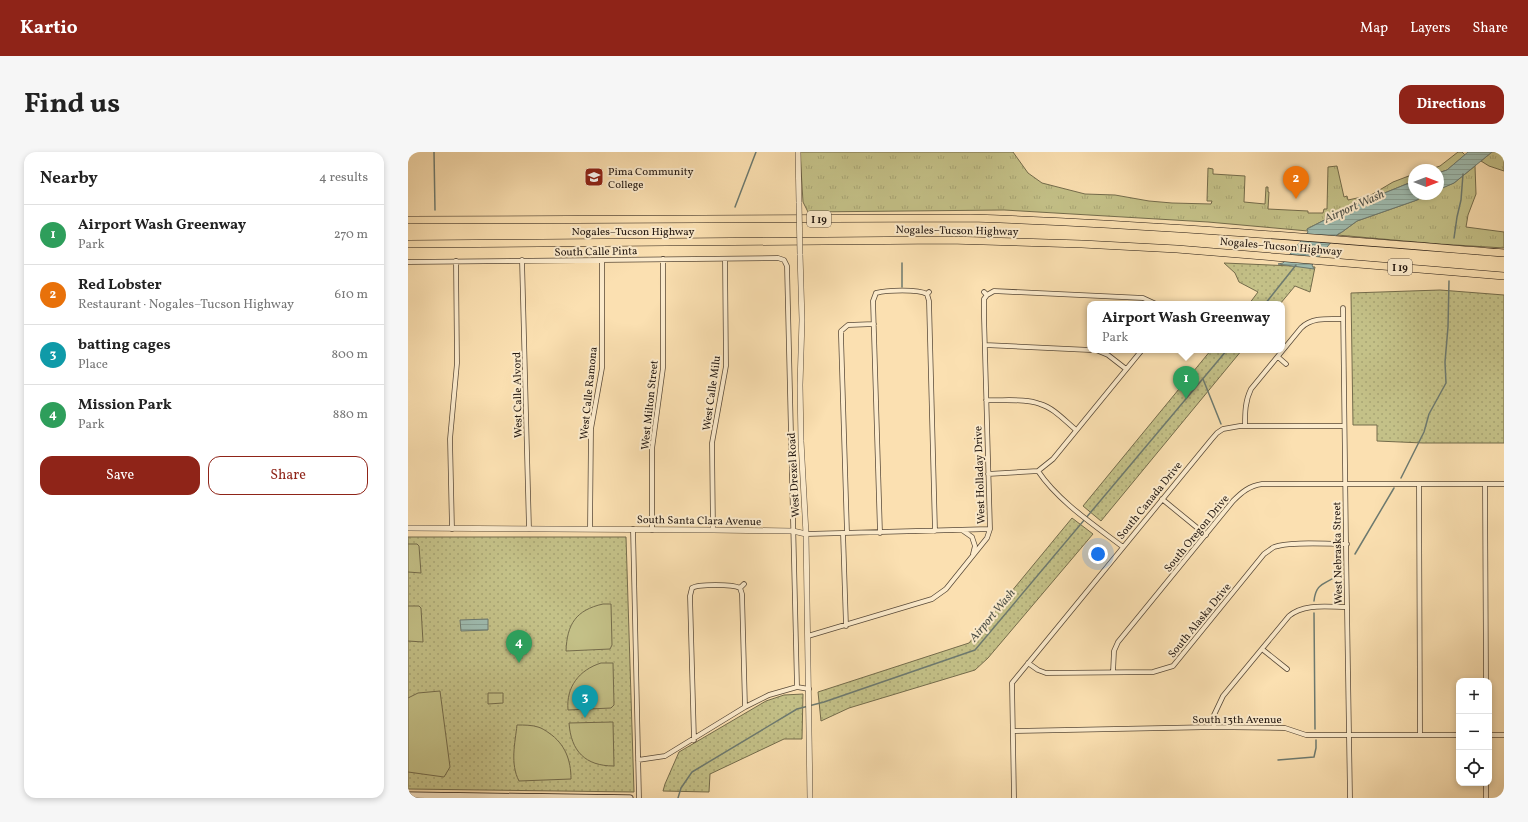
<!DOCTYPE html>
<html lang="en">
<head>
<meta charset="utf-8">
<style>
  :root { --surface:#fff; --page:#f6f6f6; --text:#222; --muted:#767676; --line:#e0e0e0; --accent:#8f2418 }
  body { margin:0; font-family:Vollkorn,serif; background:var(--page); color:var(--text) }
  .controls { position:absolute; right:12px; bottom:12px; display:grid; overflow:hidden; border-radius:8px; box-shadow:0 2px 6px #0003 }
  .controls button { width:36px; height:36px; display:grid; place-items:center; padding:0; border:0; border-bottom:1px solid var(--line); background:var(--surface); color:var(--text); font:20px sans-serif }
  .compass { position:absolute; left:1000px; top:12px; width:36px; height:36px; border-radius:50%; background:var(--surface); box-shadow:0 2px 6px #0003; rotate:90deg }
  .you { position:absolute; left:690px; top:402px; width:14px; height:14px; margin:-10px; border:3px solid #fff; border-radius:50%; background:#1a73e8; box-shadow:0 0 0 6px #1a73e833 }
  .badge { display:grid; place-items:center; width:26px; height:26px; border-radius:50%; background:var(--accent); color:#fff; font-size:13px; font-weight:700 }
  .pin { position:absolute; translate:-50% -33px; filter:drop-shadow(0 1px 2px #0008) }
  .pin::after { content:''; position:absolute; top:21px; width:14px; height:12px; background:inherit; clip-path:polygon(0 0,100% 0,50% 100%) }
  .popup { position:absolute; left:679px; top:149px; width:198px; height:52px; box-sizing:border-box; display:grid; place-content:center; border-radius:8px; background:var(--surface); filter:drop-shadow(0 1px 3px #0005); font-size:13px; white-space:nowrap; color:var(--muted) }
  .popup b { font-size:15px; color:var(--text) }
  .popup::after { content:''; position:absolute; left:50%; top:100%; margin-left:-8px; border:8px solid transparent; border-top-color:var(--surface) }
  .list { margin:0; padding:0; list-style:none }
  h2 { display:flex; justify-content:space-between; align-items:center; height:52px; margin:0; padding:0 16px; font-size:17px }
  h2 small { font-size:13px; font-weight:400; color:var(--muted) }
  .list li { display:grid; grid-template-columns:26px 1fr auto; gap:12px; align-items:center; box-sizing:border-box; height:60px; padding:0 16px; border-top:1px solid var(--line) }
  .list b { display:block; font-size:15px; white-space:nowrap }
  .list p { margin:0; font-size:13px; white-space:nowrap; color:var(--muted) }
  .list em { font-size:13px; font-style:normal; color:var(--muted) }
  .actions { display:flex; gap:8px; padding:12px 16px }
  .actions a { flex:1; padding:9px 0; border:1px solid var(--accent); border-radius:12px; text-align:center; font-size:14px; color:var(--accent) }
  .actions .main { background:var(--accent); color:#fff }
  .icon { flex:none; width:22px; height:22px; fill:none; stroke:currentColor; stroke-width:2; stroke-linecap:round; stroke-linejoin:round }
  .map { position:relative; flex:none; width:1096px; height:646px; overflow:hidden; border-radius:12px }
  header { display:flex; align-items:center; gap:24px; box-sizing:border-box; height:56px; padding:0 20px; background:var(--accent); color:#fff }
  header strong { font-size:19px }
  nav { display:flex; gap:22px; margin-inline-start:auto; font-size:14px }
  .intro { display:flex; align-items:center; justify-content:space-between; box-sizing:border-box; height:96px; padding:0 24px }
  h1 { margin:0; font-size:28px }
  .button { padding:10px 18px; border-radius:12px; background:var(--accent); color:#fff; font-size:14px; font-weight:700 }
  main { display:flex; gap:24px; padding:0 24px }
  aside { flex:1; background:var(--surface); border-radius:12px; box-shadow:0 2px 6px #0003 }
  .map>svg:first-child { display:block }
  .grass { fill:url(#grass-tufts); stroke:#746c4c }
  .park { fill:url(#park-dots); stroke:#746c4c }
  .pitch { fill:#c4c188; stroke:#746c4c }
  .water { fill:url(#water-rules); stroke:#6d7a70 }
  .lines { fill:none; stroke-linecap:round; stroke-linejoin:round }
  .stream { stroke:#6d7a70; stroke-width:1.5 }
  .minor-casing { stroke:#594a39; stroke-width:5.5 }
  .tertiary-casing { stroke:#594a39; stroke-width:6 }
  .secondary-casing { stroke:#231811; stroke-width:7 }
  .motorway-casing { stroke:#231811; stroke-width:8 }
  .minor { stroke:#fcebcc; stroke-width:4 }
  .tertiary { stroke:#fcebcc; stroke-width:5 }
  .secondary { stroke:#fcebcc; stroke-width:5.5 }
  .motorway { stroke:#fbe0b1; stroke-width:7 }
  .tertiary-bridge-casing { stroke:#594a39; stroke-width:6; stroke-linecap:butt }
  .tertiary-bridge { stroke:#fcebcc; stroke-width:5 }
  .labels { text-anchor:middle; stroke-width:4; stroke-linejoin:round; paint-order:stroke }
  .shield { fill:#fcebcc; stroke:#645749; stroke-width:1 }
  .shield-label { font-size:10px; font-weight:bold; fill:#231811 }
  .poi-label { font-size:11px; fill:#231811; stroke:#fcebcc; text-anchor:start }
  .street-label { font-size:11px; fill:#231811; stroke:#fcebcc }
  .water-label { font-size:12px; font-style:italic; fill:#4e5149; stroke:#fcebcc }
</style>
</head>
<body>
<header>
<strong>Kartio</strong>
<nav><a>Map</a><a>Layers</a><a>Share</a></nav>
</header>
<div class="intro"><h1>Find us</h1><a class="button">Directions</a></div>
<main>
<aside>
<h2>Nearby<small>4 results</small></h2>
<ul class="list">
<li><span class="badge" style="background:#2e9e5b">1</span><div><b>Airport Wash Greenway</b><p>Park</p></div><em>270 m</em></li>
<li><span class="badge" style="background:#e8710a">2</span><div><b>Red Lobster</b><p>Restaurant · Nogales–Tucson Highway</p></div><em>610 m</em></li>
<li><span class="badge" style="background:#0f9aa8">3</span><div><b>batting cages</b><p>Place</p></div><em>800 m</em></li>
<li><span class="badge" style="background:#2e9e5b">4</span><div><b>Mission Park</b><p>Park</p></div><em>880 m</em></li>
</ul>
<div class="actions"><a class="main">Save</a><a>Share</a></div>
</aside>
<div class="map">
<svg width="1096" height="646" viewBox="0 0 1096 646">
  <defs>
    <pattern id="grass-tufts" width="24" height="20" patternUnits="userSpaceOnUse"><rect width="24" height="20" fill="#c4c188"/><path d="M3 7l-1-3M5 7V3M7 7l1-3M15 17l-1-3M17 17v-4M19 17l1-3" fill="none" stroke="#a8a574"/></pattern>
    <pattern id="park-dots" width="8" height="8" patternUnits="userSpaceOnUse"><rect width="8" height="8" fill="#c4c188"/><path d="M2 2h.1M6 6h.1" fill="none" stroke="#a8a574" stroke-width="1.8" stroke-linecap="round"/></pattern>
    <pattern id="water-rules" width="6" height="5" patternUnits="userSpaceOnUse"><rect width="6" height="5" fill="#9fbcb0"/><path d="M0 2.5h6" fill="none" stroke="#89a196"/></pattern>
  </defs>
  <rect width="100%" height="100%" fill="#fbe0b1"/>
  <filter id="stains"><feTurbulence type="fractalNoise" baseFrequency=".005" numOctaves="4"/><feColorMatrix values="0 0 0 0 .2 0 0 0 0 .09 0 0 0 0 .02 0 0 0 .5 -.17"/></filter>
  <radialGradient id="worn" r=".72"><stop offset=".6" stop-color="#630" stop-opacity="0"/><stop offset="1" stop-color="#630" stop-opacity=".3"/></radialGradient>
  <path class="grass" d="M 392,0 L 605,0 L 620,21 L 634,31 L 677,42 L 707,43 L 741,49 L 764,51 L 803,52 L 804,49 L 799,49 L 800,16 L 805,17 L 805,22 L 837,24 L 836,50 L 857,52 L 858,35 L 860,35 L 860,40 L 861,40 L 860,57 L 900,59 L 900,61 L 915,61 L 916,57 L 919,57 L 920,15 L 929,14 L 936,45 L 939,44 L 940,48 L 963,43 L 985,30 L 1006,22 L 1006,29 L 942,55 L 899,77 L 900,79 L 800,70 L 596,58 L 400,60 L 395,50 Z
    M 1050,0 L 1054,0 L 1057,3 L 1039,18 L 1030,21 L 1030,18 L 1020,18 L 1032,14 Z
    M 1084,0 L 1096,0 L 1096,19 L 1081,14 L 1073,9 Z
    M 1067,14 L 1068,42 L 1060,63 L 1058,75 L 1096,80 L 1096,96 L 1031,92 L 929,83 L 934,80 L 949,69 L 1009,48 L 1019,42 L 1030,42 L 1030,37 L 1046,31 Z"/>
  <path class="park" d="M 816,111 L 907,115 L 902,140 L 887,134 L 872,152 L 841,152 L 850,140 L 831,130 L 827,121 Z
    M 1032,138 L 1096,143 L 1096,291 L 1015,291 L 969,289 L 969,273 L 945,273 L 943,141 Z
    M 803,198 L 834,198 L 693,369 L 675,354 Z
    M 664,366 L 685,382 L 580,506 L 567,518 L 441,556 L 413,569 L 410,540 L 561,491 Z
    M 0,385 L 218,385 L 226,640 L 0,637 Z
    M 395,542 L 394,587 L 376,587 L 302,622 L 301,640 L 255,639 L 257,632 L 271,600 L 358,549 L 376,543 Z"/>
  <path class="pitch" d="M 0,392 L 9,392 L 11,394 L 13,421 L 0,420 Z
    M 195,452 L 203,452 L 204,493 L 202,497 L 158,499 C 159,472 168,458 195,452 Z
    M 0,454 L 11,454 L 13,456 L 15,490 L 0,489 Z
    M 193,511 L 205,511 L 206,553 L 203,556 L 160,558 C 158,535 171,518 193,511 Z
    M 32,539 L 42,615 L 36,625 L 0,620 L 0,546 L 10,541 Z
    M 80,541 L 95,541 L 95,551 L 80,552 Z
    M 205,570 L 206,614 C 177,614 163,599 161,571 Z
    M 109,573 C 116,573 124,573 130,575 C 134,576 138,579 141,581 C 157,592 163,608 163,627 L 111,629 C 102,612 107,591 109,573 Z"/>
  <path class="water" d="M 1060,0 L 1084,0 L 1046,31 L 1030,38 L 1030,21 L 1039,18 Z
    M 1006,29 L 1006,42 L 1019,42 L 1009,48 L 949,69 L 934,80 L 930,82 L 904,113 L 906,117 L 870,112 L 875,111 L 900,80 L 899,77 L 942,55 Z
    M 80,467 L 80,478 L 53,479 L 52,468 Z"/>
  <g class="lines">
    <path class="stream" d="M 26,0 L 27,58
      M 327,55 L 348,0
      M 1046,86 L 1049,65 L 1053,48 L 1055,22
      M 494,135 L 494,111
      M 857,152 L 888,113
      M 795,227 L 813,272
      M 993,326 L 1016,280 L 1021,262 L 1038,231 L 1037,210 L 1040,175 L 1041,129
      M 947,402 L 986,336
      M 906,449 C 908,430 917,433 930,423
      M 906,461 L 907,577
      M 870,608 L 906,605 L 908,596 L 908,588
      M 270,646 L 273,636 L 284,620 L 389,557 L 416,550 L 567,498 L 819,198"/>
    <g class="minor-casing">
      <path id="minor" d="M 114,108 L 121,377
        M 0,110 L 370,106 L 376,108 L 379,114 L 389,535
        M 521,140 L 519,142 L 521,149 L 527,379
        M 576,140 L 579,143 L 586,139 L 735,146 L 748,152
        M 468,141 L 465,149 L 472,381
        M 468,141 C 479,138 510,137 519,142
        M 935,156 C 936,319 940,483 942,646
        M 577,193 L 682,198
        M 688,198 L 700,203 L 718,217
        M 870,205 L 878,212
        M 578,248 C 594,249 618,246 632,252 C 646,256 657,269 668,278
        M 837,274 C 837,261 837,249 843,237 L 893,176 C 904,165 920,167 935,167
        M 630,319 C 650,349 686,373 715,395
        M 580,322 L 630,319 L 645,307 L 734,198
        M 1011,332 L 1012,582
        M 1077,332 L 1078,529
        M 754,347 L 798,383
        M 44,377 L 42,287 L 49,211 L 48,109
        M 182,377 L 183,277 L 194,216 L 194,108
        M 225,377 L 231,646
        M 244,378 L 244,297 L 255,216 L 255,107
        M 305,378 L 304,291 L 318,214 L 317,107
        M 554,378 L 564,385 L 567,394 L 565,402
        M 435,381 L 438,474
        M 439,381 L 433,184 L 433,179 L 440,173 L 466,172
        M 398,382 L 582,377
        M 284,436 L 282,444 L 286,588
        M 284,436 C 290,432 325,432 332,436
        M 332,436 L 334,442 L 337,555
        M 332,436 L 336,432
        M 400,484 L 524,447 L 538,437 L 579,386 L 582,377 L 576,165 L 576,147 L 579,143
        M 854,497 L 879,517
        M 620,511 L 630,518 L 638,521 L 745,520 L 765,514 L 856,402 C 859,400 863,397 866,395 C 882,389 920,392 939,392
        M 705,520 L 706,499 L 710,490 L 825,349 C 834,340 841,334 854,332 L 1096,332
        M 806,575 L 806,563 L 815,544 L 881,464 C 896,451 920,455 939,455
        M 605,579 L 806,575 L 877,576 L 898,583 L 1051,583
        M 1081,583 L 1096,583
        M 230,608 L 257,604 L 337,555 L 361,543 L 389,535 L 401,537
        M 1078,631 L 1078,646
        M 606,646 L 604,531 L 803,288 L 809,281 L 815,277 L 832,274 L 936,274"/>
    </g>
    <g class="tertiary-casing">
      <path id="tertiary" d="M 390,0 L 391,51
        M 392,102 L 394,168 L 392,233 L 393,289 L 398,382 L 402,646
        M 0,376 L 305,378 L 385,379 L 398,382"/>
    </g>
    <g class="secondary-casing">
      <path id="secondary" d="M 0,643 L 222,646"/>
    </g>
    <g class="motorway-casing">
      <path id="motorway" d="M 0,68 L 563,66 C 741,72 918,87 1096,101
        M 0,92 L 541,88 L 674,92 L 769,97 L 1096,124"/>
    </g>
    <use href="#minor" class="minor"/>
    <use href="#tertiary" class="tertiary"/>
    <use href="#secondary" class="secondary"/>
    <use href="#motorway" class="motorway"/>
    <g class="tertiary-bridge-casing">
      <path id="tertiary-bridge" d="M 391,51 L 392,102"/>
    </g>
    <use href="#tertiary-bridge" class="tertiary-bridge"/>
  </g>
  <defs>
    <g id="university-square" transform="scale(1)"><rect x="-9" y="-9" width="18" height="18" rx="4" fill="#8f2418" stroke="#fcebcc"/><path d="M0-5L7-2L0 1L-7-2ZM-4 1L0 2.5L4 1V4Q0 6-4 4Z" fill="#fff"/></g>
  </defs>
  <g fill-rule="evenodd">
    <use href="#university-square" x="186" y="25"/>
  </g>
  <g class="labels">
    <g class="shield">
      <rect x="399" y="59" width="24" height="16" rx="3"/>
      <rect x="980" y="107" width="24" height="16" rx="3"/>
    </g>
    <g class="shield-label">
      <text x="411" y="71">I 19</text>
      <text x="992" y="119">I 19</text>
    </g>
    <g class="poi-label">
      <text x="200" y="23">Pima Community<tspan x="200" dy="13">College</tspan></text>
    </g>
    <g class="street-label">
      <text transform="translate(549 78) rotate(1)" y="4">Nogales–Tucson Highway</text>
      <text x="225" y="83">Nogales–Tucson Highway</text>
      <text transform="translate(873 94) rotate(5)" y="4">Nogales–Tucson Highway</text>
      <text transform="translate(188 99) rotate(-1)" y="4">South Calle Pinta</text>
      <text transform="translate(180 241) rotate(-84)" y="4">West Calle Ramona</text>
      <text transform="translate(303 241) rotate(-82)" y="4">West Calle Milu</text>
      <text transform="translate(109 243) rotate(-91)" y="4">West Calle Alvord</text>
      <text transform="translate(241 253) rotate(-84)" y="4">West Milton Street</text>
      <text transform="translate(385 323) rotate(-93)" y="4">West Drexel Road</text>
      <text transform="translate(571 323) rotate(-92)" y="4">West Holladay Drive</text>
      <text transform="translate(741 348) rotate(-51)" y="4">South Canada Drive</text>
      <text transform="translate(291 368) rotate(1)" y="4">South Santa Clara Avenue</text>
      <text transform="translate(788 381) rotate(-51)" y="4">South Oregon Drive</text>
      <text transform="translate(929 401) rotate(-91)" y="4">West Nebraska Street</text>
      <text transform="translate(791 468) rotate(-51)" y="4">South Alaska Drive</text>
      <text x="829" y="571">South 13th Avenue</text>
    </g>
    <g class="water-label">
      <text transform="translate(946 54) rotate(-24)" y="4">Airport Wash</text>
      <text transform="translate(584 463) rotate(-50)" y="4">Airport Wash</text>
    </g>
  </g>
  <rect width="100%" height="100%" filter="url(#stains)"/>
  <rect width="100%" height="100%" fill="url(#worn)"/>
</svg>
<div class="controls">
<button>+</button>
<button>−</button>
<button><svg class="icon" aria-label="locate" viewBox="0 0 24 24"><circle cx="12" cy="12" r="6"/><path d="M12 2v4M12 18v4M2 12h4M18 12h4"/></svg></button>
</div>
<svg class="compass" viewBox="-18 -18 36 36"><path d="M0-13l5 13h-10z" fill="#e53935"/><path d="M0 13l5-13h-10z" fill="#767676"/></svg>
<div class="you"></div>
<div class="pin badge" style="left:778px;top:247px;background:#2e9e5b">1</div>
<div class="popup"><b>Airport Wash Greenway</b>Park</div>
<div class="pin badge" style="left:888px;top:47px;background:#e8710a">2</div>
<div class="pin badge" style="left:177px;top:566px;background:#0f9aa8">3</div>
<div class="pin badge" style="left:111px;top:511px;background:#2e9e5b">4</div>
</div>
</main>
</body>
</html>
